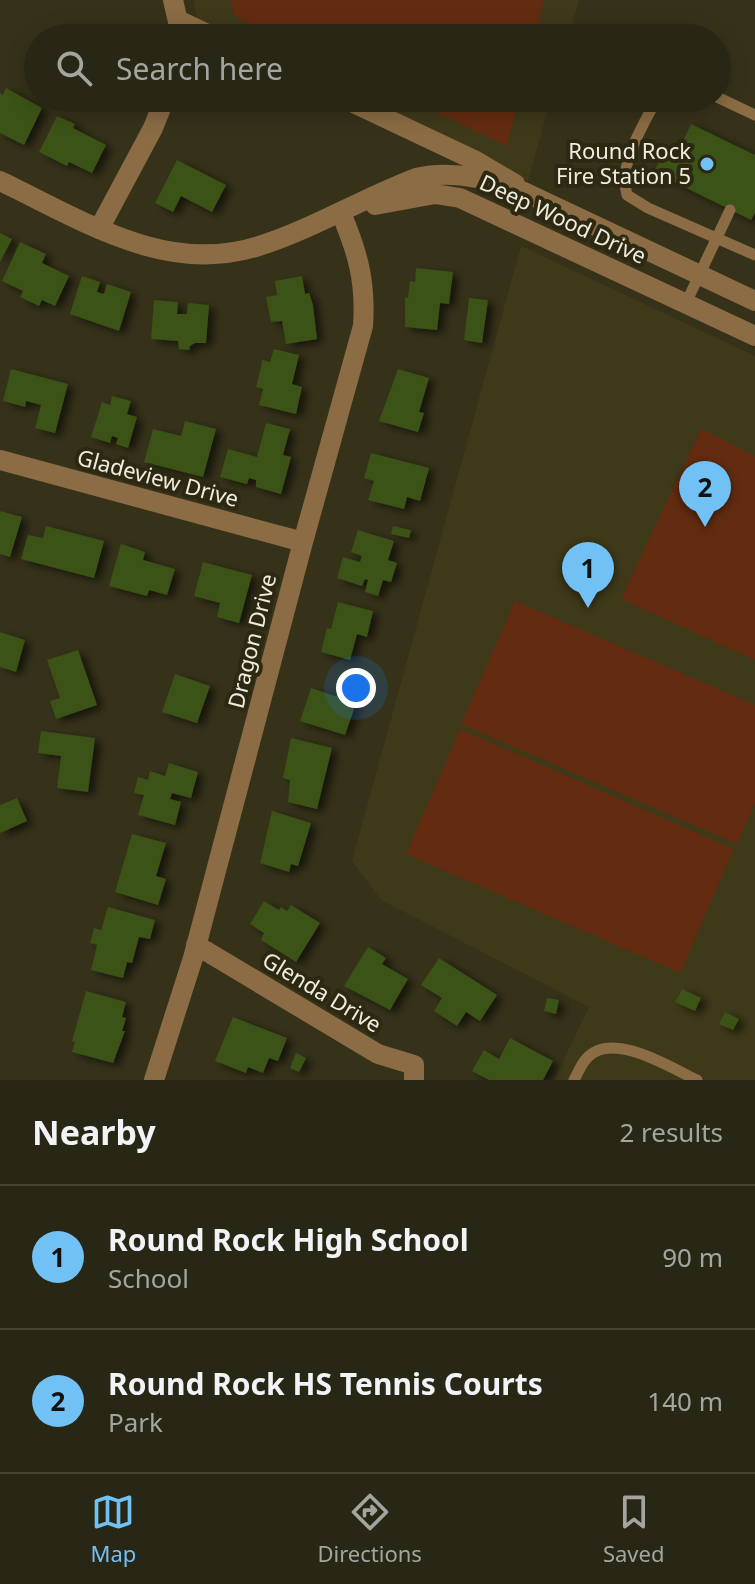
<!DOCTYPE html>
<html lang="en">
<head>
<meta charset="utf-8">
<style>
  :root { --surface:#282614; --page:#343222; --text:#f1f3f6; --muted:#a5a5a0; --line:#444334; --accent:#72c1f5 }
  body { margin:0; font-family:"Noto Sans",sans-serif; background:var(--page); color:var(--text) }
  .you { position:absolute; left:356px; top:688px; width:28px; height:28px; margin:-20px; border:6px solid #fff; border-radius:50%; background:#1a73e8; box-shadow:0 0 0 12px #1a73e833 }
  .badge { display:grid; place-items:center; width:52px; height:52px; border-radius:50%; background:var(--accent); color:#111; font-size:26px; font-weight:700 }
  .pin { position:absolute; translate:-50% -66px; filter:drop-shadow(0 2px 4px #0008) }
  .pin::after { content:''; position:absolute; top:42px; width:28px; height:24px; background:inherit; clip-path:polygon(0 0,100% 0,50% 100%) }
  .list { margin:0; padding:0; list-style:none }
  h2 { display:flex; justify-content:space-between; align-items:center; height:104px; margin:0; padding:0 32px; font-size:34px }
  h2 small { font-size:26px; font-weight:400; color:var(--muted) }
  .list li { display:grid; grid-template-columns:52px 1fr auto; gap:24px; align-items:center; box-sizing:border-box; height:144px; padding:0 32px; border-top:2px solid var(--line) }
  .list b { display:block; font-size:30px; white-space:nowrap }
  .list p { margin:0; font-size:26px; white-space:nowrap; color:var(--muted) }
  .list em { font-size:26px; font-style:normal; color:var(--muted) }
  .icon { flex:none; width:44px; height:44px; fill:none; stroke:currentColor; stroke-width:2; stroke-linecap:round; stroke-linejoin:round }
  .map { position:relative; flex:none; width:755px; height:1080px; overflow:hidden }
  .search { position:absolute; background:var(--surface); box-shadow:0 4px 20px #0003; left:24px; right:24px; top:24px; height:88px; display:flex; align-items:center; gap:20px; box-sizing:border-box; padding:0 28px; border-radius:44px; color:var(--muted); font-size:30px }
  .sheet { height:392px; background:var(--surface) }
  nav { display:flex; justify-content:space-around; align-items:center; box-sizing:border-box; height:112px; border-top:2px solid var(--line); background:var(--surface); font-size:22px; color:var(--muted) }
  nav a { display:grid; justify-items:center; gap:4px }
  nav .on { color:var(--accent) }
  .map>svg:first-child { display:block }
  .built { fill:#3e3919 }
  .green { fill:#632c10 }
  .building { fill:#3a5214; filter:url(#shadow) }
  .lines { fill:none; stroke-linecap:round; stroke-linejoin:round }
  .service { stroke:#8b6c44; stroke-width:11 }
  .minor { stroke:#8b6c44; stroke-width:20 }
  .tertiary { stroke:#8b6c44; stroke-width:20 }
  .poi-dot { fill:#72c1f5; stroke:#2c2811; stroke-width:3 }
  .labels { text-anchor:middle; stroke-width:8; stroke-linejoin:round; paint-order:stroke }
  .poi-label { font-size:22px; fill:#efedde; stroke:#2c2811; text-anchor:end }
  .street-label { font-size:22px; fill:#efedde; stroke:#2c2811 }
</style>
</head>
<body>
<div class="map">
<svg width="755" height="1080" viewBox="0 0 755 1080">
  <defs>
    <filter id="shadow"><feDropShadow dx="6" dy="3.5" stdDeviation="4" flood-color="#0009"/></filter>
  </defs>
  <rect width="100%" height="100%" fill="#36321a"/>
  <path class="built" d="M 194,0 L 579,0 L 568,38 L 233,38 L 197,21 Z
    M 357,98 L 551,98 L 528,181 Z
    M 521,246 L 755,356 L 755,1080 L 554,1080 L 589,1007 L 381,900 L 352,861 Z"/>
  <path class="green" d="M 231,0 L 544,0 L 535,38 L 279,38 L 234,16 Z
    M 406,98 L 519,98 L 507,146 Z
    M 701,429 L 755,456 L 755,660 L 621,599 Z
    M 515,601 L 755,705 L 755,803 L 737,844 L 461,724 Z
    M 460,729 L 734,849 L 680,973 L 406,854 Z"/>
  <path class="building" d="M 6,88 L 42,108 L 24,145 L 0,133 L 0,93 L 3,95 Z
    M 57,116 L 75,124 L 73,128 L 106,145 L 92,173 L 69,162 L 67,166 L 39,152 Z
    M 691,124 L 755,155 L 755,213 L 751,220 L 654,172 L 667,146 L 678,152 Z
    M 177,160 L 226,185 L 212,212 L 181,196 L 173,212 L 155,203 Z
    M 0,233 L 12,239 L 0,262 Z
    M 20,242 L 46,254 L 42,263 L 69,276 L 55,306 L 42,300 L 39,306 L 20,297 L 23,291 L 2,281 Z
    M 416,268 L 453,272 L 449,304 L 440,303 L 437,330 L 405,327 L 405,297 L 408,298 L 410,281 L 415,282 Z
    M 82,276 L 100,282 L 97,292 L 104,294 L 107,284 L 131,292 L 119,331 L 70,314 Z
    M 302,276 L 305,294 L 309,293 L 313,305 L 317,339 L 286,344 L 282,321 L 271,322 L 266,297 L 277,295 L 275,281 Z
    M 469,298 L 488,300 L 482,343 L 464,340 Z
    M 154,300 L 178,302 L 177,314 L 187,314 L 188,303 L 209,305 L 206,343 L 195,343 L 190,346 L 189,350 L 179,349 L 178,341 L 151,339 Z
    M 274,349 L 299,355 L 292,384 L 302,387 L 296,414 L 259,405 L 263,389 L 256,387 L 262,363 L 262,360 L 270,362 Z
    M 11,369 L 68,384 L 55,433 L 35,428 L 41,405 L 26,401 L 25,407 L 3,401 Z
    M 398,369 L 429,378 L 419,412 L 424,413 L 418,432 L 379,421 Z
    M 112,396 L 131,401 L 127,414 L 137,417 L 128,448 L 116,444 L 118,438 L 112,436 L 110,443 L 91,437 L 102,402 L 110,405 Z
    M 185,421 L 216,429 L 203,477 L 144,462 L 153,429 L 181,436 Z
    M 266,423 L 290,429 L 283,455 L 291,457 L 281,494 L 256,487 L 256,480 L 249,478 L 247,484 L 220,477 L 228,449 L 257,457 Z
    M 371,453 L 429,468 L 420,501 L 407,497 L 404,509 L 368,500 L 374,481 L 364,478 Z
    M 0,511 L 22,517 L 10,557 L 0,554 Z
    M 46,526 L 104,541 L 94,578 L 21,559 L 28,535 L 43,538 Z
    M 393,526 L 411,530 L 409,538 L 391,534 Z
    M 358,530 L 394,541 L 388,560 L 397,563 L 391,582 L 383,580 L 378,596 L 365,592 L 368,580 L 365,579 L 362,586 L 337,578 L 343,557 L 360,562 L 362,556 L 351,552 Z
    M 121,544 L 145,552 L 143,560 L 175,569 L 167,595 L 149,590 L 147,596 L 109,586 Z
    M 203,562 L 252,575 L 239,623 L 217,617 L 220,603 L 194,596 Z
    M 338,602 L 373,611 L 367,637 L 357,634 L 350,660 L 321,652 L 327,628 L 331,629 Z
    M 0,632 L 25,640 L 16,672 L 0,667 Z
    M 78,650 L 97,705 L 56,719 L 50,701 L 60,698 L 47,660 Z
    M 175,674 L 210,686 L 197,723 L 162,712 Z
    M 311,688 L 356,703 L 345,735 L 300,721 Z
    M 41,731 L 95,738 L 88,792 L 57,788 L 61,756 L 38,753 Z
    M 291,738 L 332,748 L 317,809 L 288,802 L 290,780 L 283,778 Z
    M 169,763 L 198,772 L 191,798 L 172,793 L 170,799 L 181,802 L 175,825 L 138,815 L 144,795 L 134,793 L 138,777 L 148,780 L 150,771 L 165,776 Z
    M 17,798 L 27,821 L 0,833 L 0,805 Z
    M 272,811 L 311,823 L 298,866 L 291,864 L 289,872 L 260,863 Z
    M 132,834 L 166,843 L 156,876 L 166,879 L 158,905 L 115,892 Z
    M 264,901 L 279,910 L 281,907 L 287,911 L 291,905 L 320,923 L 296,962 L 261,940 L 264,933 L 250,924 Z
    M 108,907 L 155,920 L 150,939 L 139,937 L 132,963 L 127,962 L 123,978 L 91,970 L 97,945 L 90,943 L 94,928 L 101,930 Z
    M 368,947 L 386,958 L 382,964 L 408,979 L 390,1010 L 344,986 Z
    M 439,958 L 497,995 L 480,1021 L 466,1012 L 457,1026 L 434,1011 L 442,998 L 421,985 Z
    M 682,989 L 701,998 L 695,1011 L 675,1002 Z
    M 86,991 L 126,1002 L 122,1017 L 126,1018 L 122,1031 L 125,1031 L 113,1063 L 72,1052 L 75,1042 L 72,1041 Z
    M 547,998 L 559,1000 L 556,1014 L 544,1011 Z
    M 725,1012 L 739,1019 L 733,1030 L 719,1024 Z
    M 233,1017 L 287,1038 L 278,1061 L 269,1058 L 263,1073 L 248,1067 L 246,1073 L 215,1061 Z
    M 510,1038 L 553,1061 L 543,1080 L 489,1080 L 472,1071 L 484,1050 L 499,1059 Z
    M 296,1053 L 306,1058 L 299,1072 L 290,1068 Z"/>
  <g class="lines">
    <path class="service" d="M 717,97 L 755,115
      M 657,98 C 643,127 618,162 627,195 L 648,208 L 755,255
      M 686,303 L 730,210
      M 574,1080 C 578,1073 581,1064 587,1058 C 612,1030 671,1068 697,1080"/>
    <path class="minor" d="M 173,0 L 179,26 L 178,38
      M 178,20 L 216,38
      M 343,98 L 474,160 L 515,184
      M 99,229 L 153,128 L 165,98
      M 0,460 L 303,542
      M 196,945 L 378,1054 L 414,1065 L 414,1080
      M 154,1080 L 193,958 L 303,542 L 363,326 C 366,282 358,253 341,213"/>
    <path class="tertiary" d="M 0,181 C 82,220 166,276 259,246 C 313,229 363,198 416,178 C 451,170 491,179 524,192 L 755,301
      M 375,205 L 435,194 L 460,198 L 755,336"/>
  </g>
  <circle class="poi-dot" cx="707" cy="164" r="8"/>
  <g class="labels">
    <g class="poi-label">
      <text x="691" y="159">Round Rock<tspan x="691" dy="25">Fire Station 5</tspan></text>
    </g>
    <g class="street-label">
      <text transform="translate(563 219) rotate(25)" y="8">Deep Wood Drive</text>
      <text transform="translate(158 478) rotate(15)" y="8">Gladeview Drive</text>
      <text transform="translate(252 641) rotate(-76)" y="8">Dragon Drive</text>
      <text transform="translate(322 992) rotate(31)" y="8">Glenda Drive</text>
    </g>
  </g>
</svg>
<div class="you"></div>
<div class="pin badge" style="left:588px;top:608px">1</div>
<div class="pin badge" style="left:705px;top:527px">2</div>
<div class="search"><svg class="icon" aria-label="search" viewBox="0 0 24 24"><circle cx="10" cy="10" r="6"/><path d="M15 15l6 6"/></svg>Search here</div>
</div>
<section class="sheet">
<h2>Nearby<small>2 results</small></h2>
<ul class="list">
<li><span class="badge">1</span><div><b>Round Rock High School</b><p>School</p></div><em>90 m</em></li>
<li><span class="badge">2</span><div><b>Round Rock HS Tennis Courts</b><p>Park</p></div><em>140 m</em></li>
</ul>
</section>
<nav>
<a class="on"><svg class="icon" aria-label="map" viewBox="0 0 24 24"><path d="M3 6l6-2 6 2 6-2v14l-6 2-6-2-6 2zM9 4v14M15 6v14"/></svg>Map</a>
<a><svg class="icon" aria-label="directions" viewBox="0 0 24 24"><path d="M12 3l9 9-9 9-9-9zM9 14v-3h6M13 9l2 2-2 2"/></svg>Directions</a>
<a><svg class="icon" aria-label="saved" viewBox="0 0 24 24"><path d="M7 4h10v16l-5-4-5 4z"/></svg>Saved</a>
</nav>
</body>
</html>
